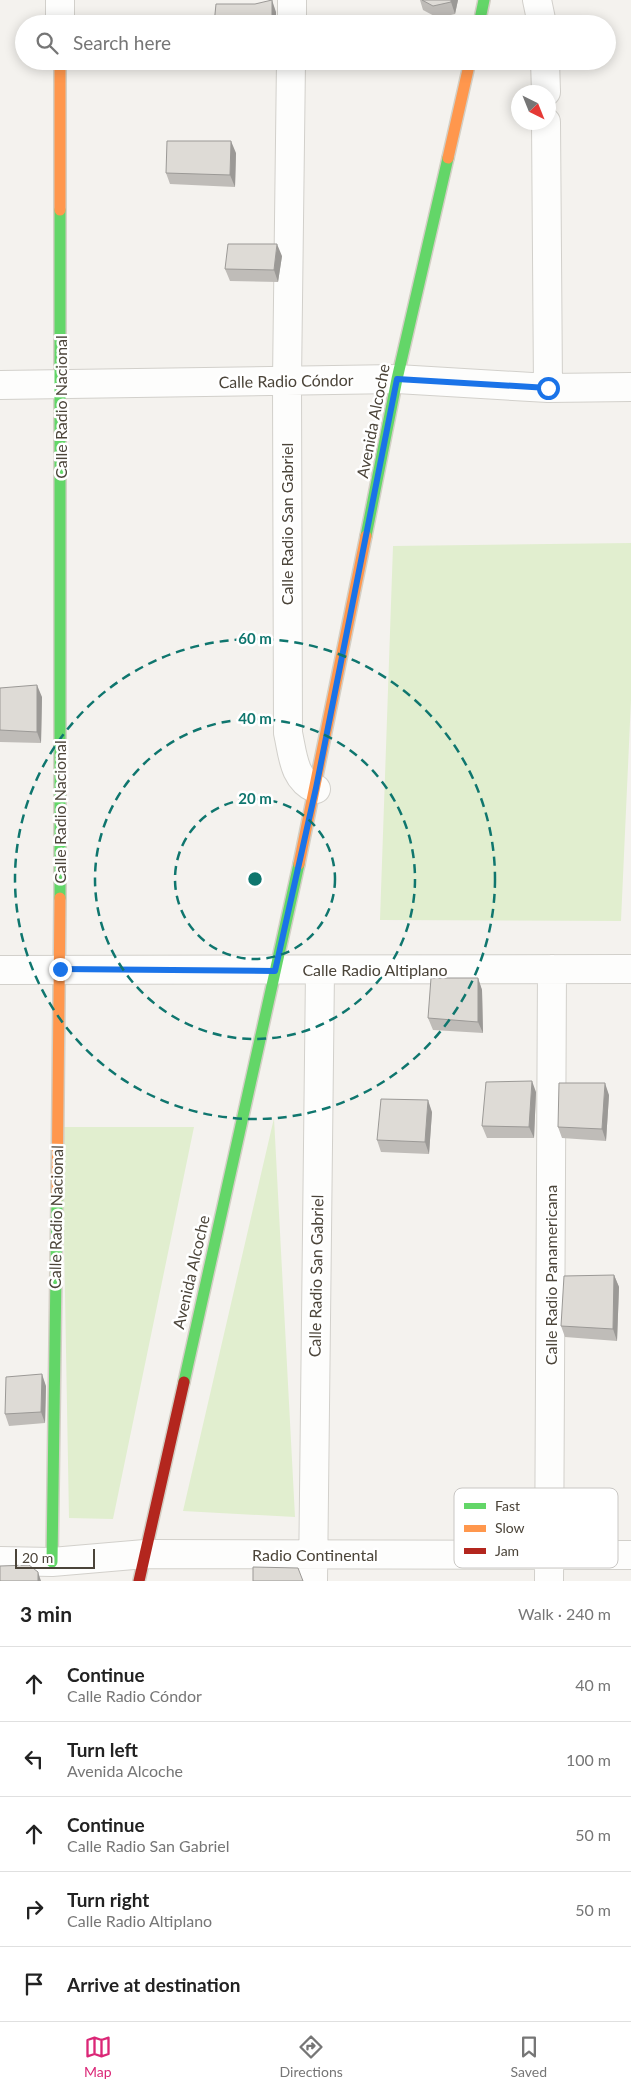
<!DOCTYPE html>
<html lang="en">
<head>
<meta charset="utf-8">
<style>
  :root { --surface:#fff; --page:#f2f2f2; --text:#222; --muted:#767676; --line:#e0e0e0; --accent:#db2777 }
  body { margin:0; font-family:Lato,sans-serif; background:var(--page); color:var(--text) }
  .compass { position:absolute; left:511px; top:85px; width:45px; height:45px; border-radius:50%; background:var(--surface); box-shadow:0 2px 12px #0003; rotate:137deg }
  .scale { position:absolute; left:15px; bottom:12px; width:80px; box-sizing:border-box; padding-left:5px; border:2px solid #4b4439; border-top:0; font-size:14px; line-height:18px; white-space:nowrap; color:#4b4439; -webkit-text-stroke:4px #fff; paint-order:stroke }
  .stop { position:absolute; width:15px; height:15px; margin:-11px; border:4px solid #1a73e8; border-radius:50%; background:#fff }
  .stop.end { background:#1a73e8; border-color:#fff; box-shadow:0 1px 5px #0008 }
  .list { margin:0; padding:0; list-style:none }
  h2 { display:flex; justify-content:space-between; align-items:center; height:65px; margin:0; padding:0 20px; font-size:21px }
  h2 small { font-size:16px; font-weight:400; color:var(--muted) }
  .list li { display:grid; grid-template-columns:32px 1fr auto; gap:15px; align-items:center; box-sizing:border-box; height:75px; padding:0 20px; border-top:1px solid var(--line) }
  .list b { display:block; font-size:19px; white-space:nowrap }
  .list p { margin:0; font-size:16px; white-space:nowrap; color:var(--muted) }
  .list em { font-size:16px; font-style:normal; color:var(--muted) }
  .icon { flex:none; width:28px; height:28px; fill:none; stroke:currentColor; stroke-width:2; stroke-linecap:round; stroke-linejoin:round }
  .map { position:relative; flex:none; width:631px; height:1581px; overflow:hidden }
  .search { position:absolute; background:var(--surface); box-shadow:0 2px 12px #0003; left:15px; right:15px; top:15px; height:55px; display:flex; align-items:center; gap:12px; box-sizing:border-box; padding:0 18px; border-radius:28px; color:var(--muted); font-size:19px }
  .sheet { height:440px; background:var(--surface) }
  nav { display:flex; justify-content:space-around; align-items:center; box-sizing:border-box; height:70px; border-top:1px solid var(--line); background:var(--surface); font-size:14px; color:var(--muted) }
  nav a { display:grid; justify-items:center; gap:2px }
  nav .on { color:var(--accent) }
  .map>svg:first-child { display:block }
  .green { fill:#e1eecf }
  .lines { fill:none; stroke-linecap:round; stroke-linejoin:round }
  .street-casing { stroke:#d2d0cb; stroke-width:30 }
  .fast-casing { stroke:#d3cfc5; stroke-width:14 }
  .slow-casing { stroke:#d3cfc5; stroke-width:14 }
  .jam-casing { stroke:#d3cfc5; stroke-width:14 }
  .street { stroke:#fdfdfc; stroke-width:28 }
  .fast { stroke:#63d668; stroke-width:11 }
  .slow { stroke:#ff974d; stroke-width:11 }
  .jam { stroke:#b3261e; stroke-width:11 }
  .wall { fill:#bfbcb8 }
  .shaded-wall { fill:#9b9996 }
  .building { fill:#dedbd6; stroke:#9b9996 }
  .route { stroke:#1a73e8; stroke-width:6 }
  .ring { fill:none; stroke:#0f766e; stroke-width:2.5; stroke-dasharray:9 6 }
  .labels { text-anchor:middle; stroke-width:5; stroke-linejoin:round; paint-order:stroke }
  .street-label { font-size:16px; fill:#4b4439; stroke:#fff }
  .key { fill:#fff; stroke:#c9c7c4; stroke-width:1 }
  .key-label { font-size:14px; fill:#4b4439 }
  .centre { fill:#0f766e; stroke:#fff; stroke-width:2.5 }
  .ring-label { font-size:15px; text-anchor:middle; font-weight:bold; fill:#0f766e; stroke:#fff; stroke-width:5; stroke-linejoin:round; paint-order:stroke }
</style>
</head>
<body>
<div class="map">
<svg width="631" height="1581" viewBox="0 0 631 1581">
  <rect width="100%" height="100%" fill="#f4f2ee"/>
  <path class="green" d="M 631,543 L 631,700 L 621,921 L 380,920 L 393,546 Z
    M 274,1118 L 295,1517 L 183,1511 Z
    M 62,1127 L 194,1127 L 113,1519 L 69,1518 Z"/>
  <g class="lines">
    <g class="street-casing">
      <path id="street" d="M 60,0 L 60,24
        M 537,0 L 542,24
        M 292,24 L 292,0
        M 291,61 L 287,381 L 288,733 C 293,755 293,779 316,789
        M 545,61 L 546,92
        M 546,122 L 548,388
        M 0,385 L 397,379 L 548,388 L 631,387
        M 0,970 L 631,969
        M 0,1561 L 52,1562 L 145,1554 L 631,1555
        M 313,1581 L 320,971
        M 549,1581 L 552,969"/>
    </g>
    <g class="fast-casing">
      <path id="fast" d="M 479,24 L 484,0
        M 60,210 L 60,898
        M 366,536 L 397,379 L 448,158
        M 184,1382 L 299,864
        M 52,1562 L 57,1198"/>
    </g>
    <g class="slow-casing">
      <path id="slow" d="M 60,61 L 60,210
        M 448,158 L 470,61
        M 299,864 L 366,536
        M 57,1198 L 60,898"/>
    </g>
    <g class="jam-casing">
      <path id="jam" d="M 139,1581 L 184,1382"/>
    </g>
    <use href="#street" class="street"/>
    <use href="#fast" class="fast"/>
    <use href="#slow" class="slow"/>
    <use href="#jam" class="jam"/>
  </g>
  <path class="wall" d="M 420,0 L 458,0 L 455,14 L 438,18 L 423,10 Z
    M 236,153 L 235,187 L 170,184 L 166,173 Z
    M 282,256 L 278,282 L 230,281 L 225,269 Z
    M 0,688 L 42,697 L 41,743 L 0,742 Z
    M 478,978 L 482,990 L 483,1033 L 433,1030 L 428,1018 Z
    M 536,1092 L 534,1138 L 487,1138 L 482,1126 Z
    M 609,1095 L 606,1141 L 562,1138 L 558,1127 Z
    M 432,1112 L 429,1154 L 381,1152 L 377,1140 Z
    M 614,1275 L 619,1287 L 617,1341 L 565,1337 L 561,1326 Z
    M 46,1386 L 45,1423 L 9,1426 L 5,1414 Z"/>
  <path class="shaded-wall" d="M 272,0 L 276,12 L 276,24 L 272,24 Z
    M 451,0 L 458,0 L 455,14 L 451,2 Z
    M 231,141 L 236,153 L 235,187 L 230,175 Z
    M 277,244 L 282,256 L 278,282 L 274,270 Z
    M 37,685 L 42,697 L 41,743 L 37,732 Z
    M 478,978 L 482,990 L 483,1033 L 478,1022 Z
    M 532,1081 L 536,1092 L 534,1138 L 529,1127 Z
    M 605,1083 L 609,1095 L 606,1141 L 602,1129 Z
    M 428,1100 L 432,1112 L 429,1154 L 425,1142 Z
    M 614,1275 L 619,1287 L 617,1341 L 613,1329 Z
    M 42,1374 L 46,1386 L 45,1423 L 41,1412 Z
    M 38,1572 L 41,1581 L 38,1581 Z"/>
  <path class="building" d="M 272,0 L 272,24 L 214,24 L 216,4 L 255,4 Z
    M 422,0 L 451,0 L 451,2 L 433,6 Z
    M 167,141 L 231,141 L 230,175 L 166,173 Z
    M 228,244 L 277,244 L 274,270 L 225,269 Z
    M 37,685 L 37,732 L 0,730 L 0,688 Z
    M 431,978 L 478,978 L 478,1022 L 428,1018 Z
    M 532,1081 L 529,1127 L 482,1126 L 486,1082 Z
    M 559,1083 L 605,1083 L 602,1129 L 558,1127 Z
    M 381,1099 L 428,1100 L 425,1142 L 377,1140 Z
    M 614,1275 L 613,1329 L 561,1326 L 564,1276 Z
    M 42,1374 L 41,1412 L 5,1414 L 6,1377 Z
    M 29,1565 L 38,1572 L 38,1581 L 0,1581 L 0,1566 Z
    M 253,1567 L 298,1568 L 303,1581 L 253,1581 Z"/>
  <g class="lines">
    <path class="route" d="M 60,969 L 275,971 L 316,788 L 397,379 L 548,388"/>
  </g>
  <g class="ring">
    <circle cx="255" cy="879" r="80"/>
    <circle cx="255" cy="879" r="160"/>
    <circle cx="255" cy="879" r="240"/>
  </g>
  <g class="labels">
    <g class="street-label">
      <text transform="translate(286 381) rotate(-1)" y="6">Calle Radio Cóndor</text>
      <text transform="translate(61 407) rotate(-90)" y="6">Calle Radio Nacional</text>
      <text transform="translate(373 421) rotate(-79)" y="6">Avenida Alcoche</text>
      <text transform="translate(287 524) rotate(-90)" y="6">Calle Radio San Gabriel</text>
      <text transform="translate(60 812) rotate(-90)" y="6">Calle Radio Nacional</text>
      <text x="375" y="976">Calle Radio Altiplano</text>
      <text transform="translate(56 1217) rotate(-89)" y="6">Calle Radio Nacional</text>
      <text transform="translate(191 1272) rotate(-77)" y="6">Avenida Alcoche</text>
      <text transform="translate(551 1275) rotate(-90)" y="6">Calle Radio Panamericana</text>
      <text transform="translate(316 1276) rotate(-89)" y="6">Calle Radio San Gabriel</text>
      <text x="315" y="1561">Radio Continental</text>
    </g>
  </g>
  <rect x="454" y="1488" width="164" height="80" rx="8" class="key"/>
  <rect x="464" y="1503" width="22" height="6" fill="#63d668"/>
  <rect x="464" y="1525" width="22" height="7" fill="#ff974d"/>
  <rect x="464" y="1548" width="22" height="6" fill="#b3261e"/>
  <g class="key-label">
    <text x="495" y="1511">Fast</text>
    <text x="495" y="1533">Slow</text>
    <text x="495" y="1556">Jam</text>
  </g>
  <circle cx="255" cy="879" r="8" class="centre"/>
  <g class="ring-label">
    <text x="255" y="644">60 m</text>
    <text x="255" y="724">40 m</text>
    <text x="255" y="804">20 m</text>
  </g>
</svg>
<svg class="compass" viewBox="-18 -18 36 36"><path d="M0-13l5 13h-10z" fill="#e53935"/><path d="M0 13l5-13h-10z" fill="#767676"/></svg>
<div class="scale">20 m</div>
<div class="stop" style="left:548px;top:388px"></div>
<div class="stop end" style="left:60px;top:969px"></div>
<div class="search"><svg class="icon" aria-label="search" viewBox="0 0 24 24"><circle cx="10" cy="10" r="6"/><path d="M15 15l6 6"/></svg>Search here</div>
</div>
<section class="sheet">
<h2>3 min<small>Walk · 240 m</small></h2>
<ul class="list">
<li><svg class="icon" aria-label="ahead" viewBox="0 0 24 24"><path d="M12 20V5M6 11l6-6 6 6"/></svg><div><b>Continue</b><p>Calle Radio Cóndor</p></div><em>40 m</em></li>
<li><svg class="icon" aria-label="left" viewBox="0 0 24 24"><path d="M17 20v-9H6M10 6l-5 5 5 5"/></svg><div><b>Turn left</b><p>Avenida Alcoche</p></div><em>100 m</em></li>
<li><svg class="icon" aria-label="ahead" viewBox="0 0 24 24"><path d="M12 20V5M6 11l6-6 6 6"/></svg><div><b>Continue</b><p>Calle Radio San Gabriel</p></div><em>50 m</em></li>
<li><svg class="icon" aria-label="right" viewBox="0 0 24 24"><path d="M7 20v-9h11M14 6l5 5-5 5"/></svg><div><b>Turn right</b><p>Calle Radio Altiplano</p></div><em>50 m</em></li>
<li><svg class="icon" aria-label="arrive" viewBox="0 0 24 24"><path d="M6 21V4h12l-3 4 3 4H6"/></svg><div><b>Arrive at destination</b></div></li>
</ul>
</section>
<nav>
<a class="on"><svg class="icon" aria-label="map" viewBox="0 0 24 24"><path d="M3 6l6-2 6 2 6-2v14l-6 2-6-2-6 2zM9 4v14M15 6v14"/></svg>Map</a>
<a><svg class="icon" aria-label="directions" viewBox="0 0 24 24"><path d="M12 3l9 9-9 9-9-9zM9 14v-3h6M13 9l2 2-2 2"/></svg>Directions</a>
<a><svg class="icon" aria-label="saved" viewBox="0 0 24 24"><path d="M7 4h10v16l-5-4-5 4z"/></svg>Saved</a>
</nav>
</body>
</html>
